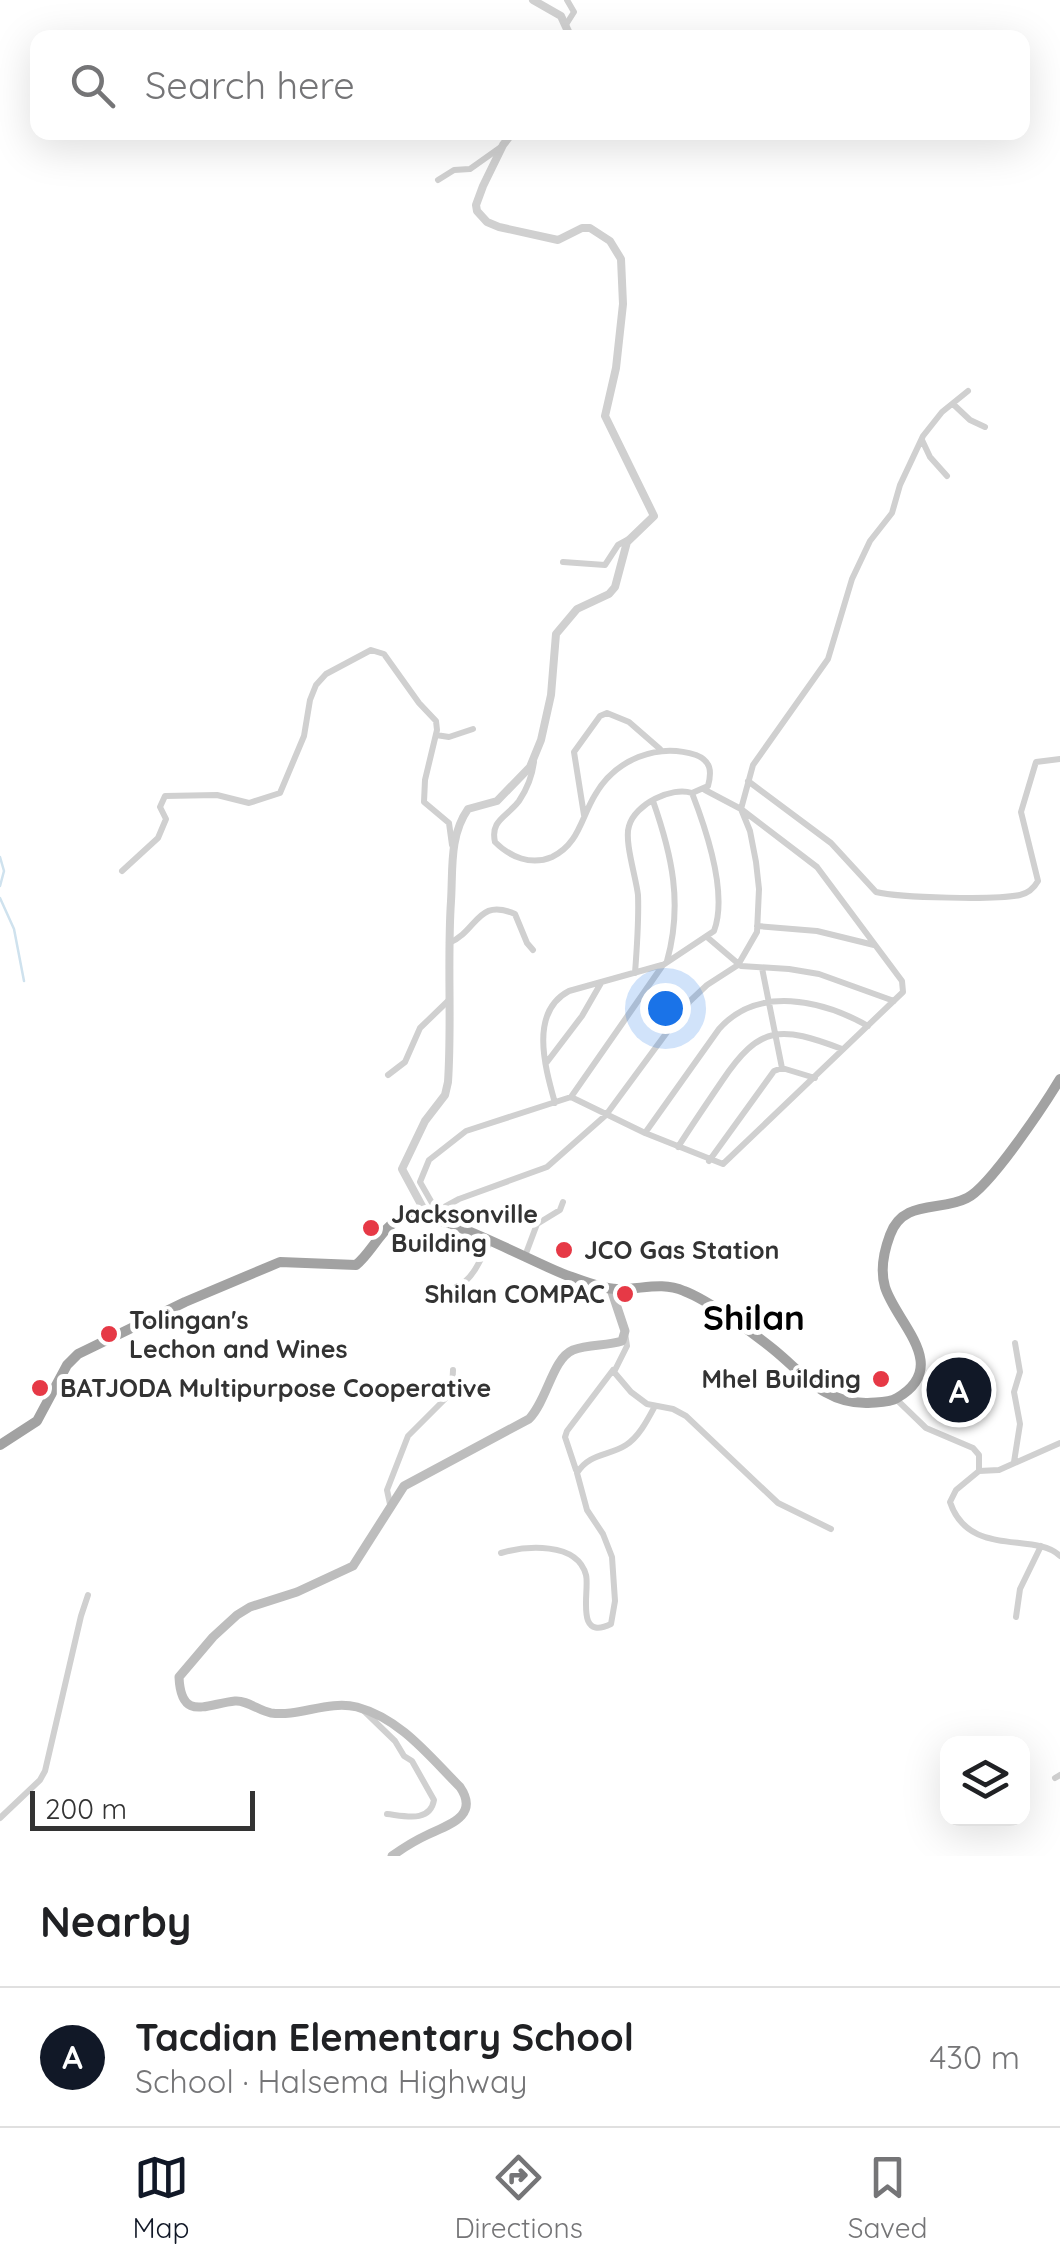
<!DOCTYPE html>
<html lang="en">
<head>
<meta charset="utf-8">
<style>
  :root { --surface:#fff; --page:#f2f2f2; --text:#202124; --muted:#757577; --line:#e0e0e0; --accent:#111827 }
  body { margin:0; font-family:Quicksand,sans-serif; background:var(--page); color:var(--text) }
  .controls { position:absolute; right:30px; bottom:30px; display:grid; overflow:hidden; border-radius:20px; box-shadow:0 10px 40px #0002 }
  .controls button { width:90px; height:90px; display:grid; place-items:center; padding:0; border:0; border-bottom:2px solid var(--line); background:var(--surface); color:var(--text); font:50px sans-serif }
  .scale { position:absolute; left:30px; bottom:25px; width:225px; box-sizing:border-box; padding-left:10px; border:5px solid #333; border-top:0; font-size:28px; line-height:35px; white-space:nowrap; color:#333; -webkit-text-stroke:8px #fff; paint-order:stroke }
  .you { position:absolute; left:665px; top:1008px; width:35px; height:35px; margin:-25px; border:8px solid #fff; border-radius:50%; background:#1a73e8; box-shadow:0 0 0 15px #1a73e833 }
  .badge { display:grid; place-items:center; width:65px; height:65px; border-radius:50%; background:var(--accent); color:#fff; font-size:32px; font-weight:700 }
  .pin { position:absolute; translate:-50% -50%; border:5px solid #fff; box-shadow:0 2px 10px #0006 }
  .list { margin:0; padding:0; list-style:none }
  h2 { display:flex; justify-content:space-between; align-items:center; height:130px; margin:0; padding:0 40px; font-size:42px }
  h2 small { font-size:32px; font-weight:400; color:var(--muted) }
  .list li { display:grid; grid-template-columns:65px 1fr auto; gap:30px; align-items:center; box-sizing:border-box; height:140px; padding:0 40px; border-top:2px solid var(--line) }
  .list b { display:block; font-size:38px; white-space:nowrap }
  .list p { margin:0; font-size:32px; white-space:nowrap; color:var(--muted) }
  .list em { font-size:32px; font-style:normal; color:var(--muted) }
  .icon { flex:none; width:55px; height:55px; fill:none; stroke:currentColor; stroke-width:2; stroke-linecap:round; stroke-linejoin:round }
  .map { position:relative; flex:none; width:1060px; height:1856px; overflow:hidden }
  .search { position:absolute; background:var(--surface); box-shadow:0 10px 40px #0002; left:30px; right:30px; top:30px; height:110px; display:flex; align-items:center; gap:25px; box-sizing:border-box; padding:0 35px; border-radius:20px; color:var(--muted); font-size:38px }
  .sheet { height:270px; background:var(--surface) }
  nav { display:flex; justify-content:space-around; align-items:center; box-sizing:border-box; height:140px; border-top:2px solid var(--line); background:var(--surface); font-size:28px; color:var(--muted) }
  nav a { display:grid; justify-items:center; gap:5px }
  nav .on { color:var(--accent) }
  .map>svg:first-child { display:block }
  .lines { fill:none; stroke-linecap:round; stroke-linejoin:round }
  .stream { stroke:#cfe2ee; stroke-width:2.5 }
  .minor { stroke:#d0d0d0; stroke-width:6 }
  .tertiary { stroke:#d0d0d0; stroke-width:8 }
  .secondary { stroke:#bdbdbd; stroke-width:9 }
  .trunk { stroke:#a2a2a2; stroke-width:10 }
  .poi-dot { fill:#e63946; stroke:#fff; stroke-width:4 }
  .labels { text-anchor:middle; stroke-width:10; stroke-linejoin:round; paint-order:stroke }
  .poi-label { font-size:25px; font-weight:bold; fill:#333; stroke:#fff; text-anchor:start }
  .district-label { font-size:35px; font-weight:bold; fill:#000; stroke:#fff }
</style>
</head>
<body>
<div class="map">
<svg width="1060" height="1856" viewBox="0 0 1060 1856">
  <rect width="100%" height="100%" fill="#fff"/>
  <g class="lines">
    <path class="stream" d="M 0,857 L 4,871 L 0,886
      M 0,898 L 14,929 L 24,981"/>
    <path class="minor" d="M 567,23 L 574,12 L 567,0
      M 438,180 L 454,170 L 470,169 L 501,147
      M 953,404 L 970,420 L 985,427
      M 922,440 L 930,457 L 947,476
      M 563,562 L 605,565 L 618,545 L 629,539
      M 436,735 L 449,737 L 473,729
      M 534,762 C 532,777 527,789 519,801 C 507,817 490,820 495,842 C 510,857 531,866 552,857 C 579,844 581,818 595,795 C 615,760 657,742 696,755 C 711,761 712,771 708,786 L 692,793
      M 748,781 L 831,843 L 876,892 C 900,898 997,900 1020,895 C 1029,893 1034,888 1038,881 L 1021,812 L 1036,762 L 1060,759
      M 653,801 C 672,855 683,904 667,961
      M 584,815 L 574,752 L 600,716 L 607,713 L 629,722 L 660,749
      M 122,871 L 158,838 L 166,819 L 160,807 L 165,796 L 217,795 L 249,803 L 280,793 L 304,736 L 310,700 L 316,685 L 326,674 L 371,650 L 384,654 L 419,703 L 436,721 L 437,730 L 425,780 L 424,802 L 449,823 L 452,845
      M 757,926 L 817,931 L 874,945
      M 707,937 L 741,966 L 789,969 L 819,974 L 894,1001
      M 449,943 C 478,931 477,897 515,914 L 527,943 L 533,950
      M 762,968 L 782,1068
      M 547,1062 L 582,1016 L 601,983
      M 388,1075 L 405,1062 L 420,1028 L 450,999
      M 571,1097 L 645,1133 L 723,1164 L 903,992 L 902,981 L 817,867 L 741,809 L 705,790
      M 555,1103 C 545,1067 529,1012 569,991 L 662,965
      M 645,1133 L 719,1029 C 758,985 822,1000 868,1026
      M 678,1147 C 692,1125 707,1103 722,1081 C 760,1024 781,1026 842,1049
      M 709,1161 L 774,1071 L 782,1068 L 815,1078
      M 436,1210 L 420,1182 L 429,1160 L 466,1131 L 571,1097 L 663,965 L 714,931 C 728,894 706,829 692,793 C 672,786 635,804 629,826 C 624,841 636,877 638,895 C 639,920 637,947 635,973
      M 428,1216 L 459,1199 L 547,1167 L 606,1115 L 690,1001 L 707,985 L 738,965 L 757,932 L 759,889 L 756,862 L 750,831 L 741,809 L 753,765 L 828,659 L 852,579 L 870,541 L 892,513 L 900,485 L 923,436 L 942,412 L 968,391
      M 525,1256 L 537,1224 L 560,1210 L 563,1202
      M 430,1291 C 469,1292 473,1273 490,1242
      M 625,1333 L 627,1346 L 614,1372 L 631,1392 L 647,1404 L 673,1409 L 686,1416 L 778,1503 L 831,1529
      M 896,1399 L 926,1428 L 973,1448 L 979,1455 L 979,1471 L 956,1490 L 950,1502 C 969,1559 1035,1531 1060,1556
      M 1014,1462 L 1020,1424 L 1014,1392 L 1020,1372 L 1015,1343
      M 576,1470 L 565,1437 L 567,1431 L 613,1370
      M 979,1471 L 999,1470 L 1060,1443
      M 390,1504 L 387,1490 L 408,1436 L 452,1392 L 453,1370
      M 501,1553 C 525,1546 577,1541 586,1575 C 590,1590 574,1642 611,1624 L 615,1601 L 612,1557 L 603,1534 L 587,1510 L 577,1473 C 589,1453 609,1456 626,1445 C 639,1437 648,1419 655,1406
      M 1016,1617 L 1020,1589 L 1041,1546
      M 363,1710 L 395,1741 L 404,1756 L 412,1761 L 434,1800 C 430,1823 405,1816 387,1814
      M 1055,1778 L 1060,1775
      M 0,1818 L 40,1780 L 45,1771 L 81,1616 L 88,1595"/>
    <path class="tertiary" d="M 533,0 L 561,16 L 571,38
      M 423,1216 L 423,1208 L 402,1169 L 425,1121 L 445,1095 L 448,1082 C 452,1022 447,961 451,901 C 453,870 449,836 468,809 L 497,801 L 530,767 L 541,740 L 551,695 L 556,634 L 577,609 L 609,594 L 615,587 L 627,542 L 654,516 L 605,416 L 616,368 L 623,304 L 621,259 L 610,241 L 590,228 L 582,228 L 558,240 L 499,227 L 487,222 L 477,211 L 476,205 L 483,186 L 503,145 L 513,132"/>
    <path class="secondary" d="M 392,1856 C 403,1848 414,1841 427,1835 C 448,1825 480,1816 460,1787 C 429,1756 401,1719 357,1707 C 328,1700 299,1717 271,1713 C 259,1711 247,1700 235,1701 C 206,1704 181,1722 179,1677 L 213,1637 L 237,1615 L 250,1607 L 297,1592 L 353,1566 L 404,1486 L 529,1419 C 548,1399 552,1359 573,1350 C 589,1344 607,1346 622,1341 L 625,1331 L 611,1289"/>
    <path class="trunk" d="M 0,1445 L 37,1421 L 67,1365 L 78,1354 L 185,1302 L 280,1262 L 356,1265 C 374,1251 385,1218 411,1216 C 441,1212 532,1262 566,1275 C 581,1280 601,1289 617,1289 C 640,1290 661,1281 684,1291 C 708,1300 752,1332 773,1349 C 804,1374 824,1404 868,1403 C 878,1402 889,1403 897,1398 C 952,1366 896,1323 885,1287 C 880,1270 884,1251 890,1235 C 903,1199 940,1212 967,1198 C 990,1187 1045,1104 1060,1079"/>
  </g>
  <g class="poi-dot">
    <circle cx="371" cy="1228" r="10"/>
    <circle cx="564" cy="1250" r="10"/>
    <circle cx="625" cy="1294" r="10"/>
    <circle cx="109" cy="1334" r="10"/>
    <circle cx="881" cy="1379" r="10"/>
    <circle cx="40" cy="1388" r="10"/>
  </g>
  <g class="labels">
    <g class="poi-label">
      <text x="391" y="1223">Jacksonville<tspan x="391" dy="29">Building</tspan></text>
      <text x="584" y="1259">JCO Gas Station</text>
      <text x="605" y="1303" text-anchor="end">Shilan COMPAC</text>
      <text x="129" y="1329">Tolingan's<tspan x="129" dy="29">Lechon and Wines</tspan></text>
      <text x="861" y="1388" text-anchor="end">Mhel Building</text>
      <text x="60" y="1397">BATJODA Multipurpose Cooperative</text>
    </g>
    <g class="district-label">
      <text x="754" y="1330">Shilan</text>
    </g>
  </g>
</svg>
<div class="controls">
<button><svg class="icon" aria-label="layers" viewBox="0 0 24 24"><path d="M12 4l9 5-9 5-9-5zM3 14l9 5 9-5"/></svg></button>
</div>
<div class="scale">200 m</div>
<div class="you"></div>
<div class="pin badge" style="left:959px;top:1390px">A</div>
<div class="search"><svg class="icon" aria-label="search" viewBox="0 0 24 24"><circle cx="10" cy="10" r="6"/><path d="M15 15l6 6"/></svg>Search here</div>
</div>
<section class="sheet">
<h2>Nearby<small></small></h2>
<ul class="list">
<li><span class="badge">A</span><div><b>Tacdian Elementary School</b><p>School · Halsema Highway</p></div><em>430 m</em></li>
</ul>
</section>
<nav>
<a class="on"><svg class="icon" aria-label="map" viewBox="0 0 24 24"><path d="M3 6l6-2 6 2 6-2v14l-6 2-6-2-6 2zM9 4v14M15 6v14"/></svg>Map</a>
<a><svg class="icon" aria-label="directions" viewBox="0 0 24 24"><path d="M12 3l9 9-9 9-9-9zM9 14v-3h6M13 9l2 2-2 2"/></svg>Directions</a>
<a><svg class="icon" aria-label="saved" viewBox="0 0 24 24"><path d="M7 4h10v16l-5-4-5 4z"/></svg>Saved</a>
</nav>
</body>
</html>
